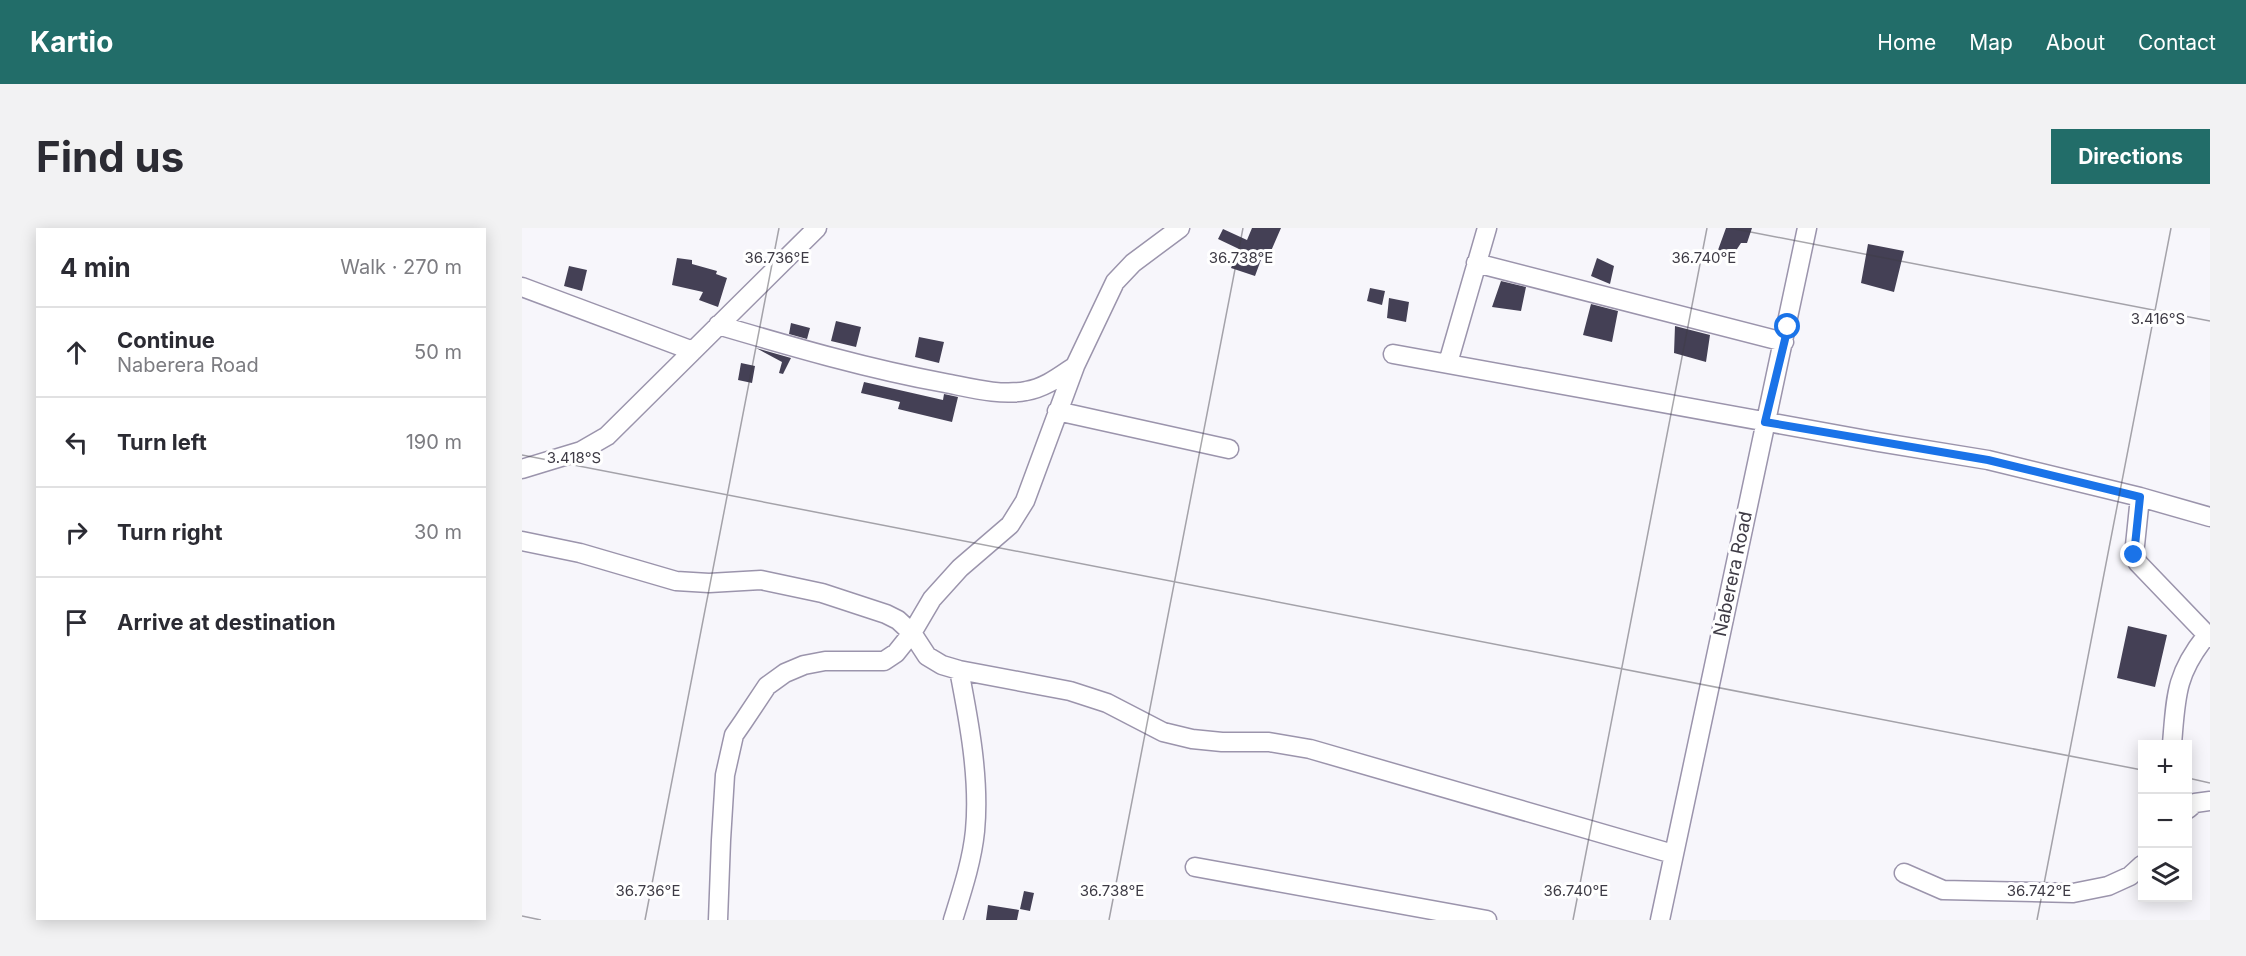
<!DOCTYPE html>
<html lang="en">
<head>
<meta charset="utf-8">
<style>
  :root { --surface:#fff; --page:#f2f2f3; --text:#2b2b33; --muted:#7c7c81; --line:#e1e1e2; --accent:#226d69 }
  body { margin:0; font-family:Inter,sans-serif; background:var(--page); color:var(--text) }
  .controls { position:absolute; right:18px; bottom:18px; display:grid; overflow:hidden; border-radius:0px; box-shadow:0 3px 15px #0003 }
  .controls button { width:54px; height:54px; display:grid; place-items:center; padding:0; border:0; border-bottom:2px solid var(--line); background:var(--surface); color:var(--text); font:30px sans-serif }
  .stop { position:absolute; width:18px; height:18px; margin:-14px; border:4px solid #1a73e8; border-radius:50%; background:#fff }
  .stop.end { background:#1a73e8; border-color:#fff; box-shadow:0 2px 6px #0008 }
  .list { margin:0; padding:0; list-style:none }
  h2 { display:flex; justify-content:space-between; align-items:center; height:78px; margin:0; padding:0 24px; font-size:26px }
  h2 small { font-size:20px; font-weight:400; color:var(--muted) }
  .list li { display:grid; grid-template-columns:39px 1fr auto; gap:18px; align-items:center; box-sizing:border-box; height:90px; padding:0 24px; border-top:2px solid var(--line) }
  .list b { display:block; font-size:22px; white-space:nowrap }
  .list p { margin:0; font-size:20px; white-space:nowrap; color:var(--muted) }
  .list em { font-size:20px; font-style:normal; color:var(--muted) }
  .icon { flex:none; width:33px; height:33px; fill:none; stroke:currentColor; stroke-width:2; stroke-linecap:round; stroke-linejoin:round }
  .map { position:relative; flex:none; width:1688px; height:692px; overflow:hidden; border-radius:0px }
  header { display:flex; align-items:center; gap:36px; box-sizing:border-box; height:84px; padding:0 30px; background:var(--accent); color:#fff }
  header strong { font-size:28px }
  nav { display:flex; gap:33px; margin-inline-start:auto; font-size:21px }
  .intro { display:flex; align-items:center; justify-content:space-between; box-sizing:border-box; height:144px; padding:0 36px }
  h1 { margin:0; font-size:42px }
  .button { padding:15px 27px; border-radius:0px; background:var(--accent); color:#fff; font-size:21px; font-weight:700 }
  main { display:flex; gap:36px; padding:0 36px }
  aside { flex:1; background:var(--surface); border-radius:0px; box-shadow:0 3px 15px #0003 }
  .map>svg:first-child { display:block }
  .building { fill:#444055 }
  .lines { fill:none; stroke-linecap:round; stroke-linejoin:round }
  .minor-casing { stroke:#9b94ac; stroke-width:21 }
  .minor { stroke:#fff; stroke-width:18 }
  .route { stroke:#1a73e8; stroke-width:8 }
  .ticks { fill:none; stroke:#3e3b45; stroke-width:1.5; stroke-opacity:0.45 }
  .labels { text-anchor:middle; stroke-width:6; stroke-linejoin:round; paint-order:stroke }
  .street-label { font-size:18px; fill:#3e3b45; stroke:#fff }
  .ticks-label { font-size:15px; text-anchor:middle; fill:#3e3b45; stroke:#fff; stroke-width:6; stroke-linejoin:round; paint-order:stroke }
</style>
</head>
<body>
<header>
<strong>Kartio</strong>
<nav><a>Home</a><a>Map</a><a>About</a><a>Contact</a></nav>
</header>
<div class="intro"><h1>Find us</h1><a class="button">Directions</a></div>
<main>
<aside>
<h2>4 min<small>Walk · 270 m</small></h2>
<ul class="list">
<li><svg class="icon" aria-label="ahead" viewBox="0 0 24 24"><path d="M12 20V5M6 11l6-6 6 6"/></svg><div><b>Continue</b><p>Naberera Road</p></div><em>50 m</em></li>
<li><svg class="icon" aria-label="left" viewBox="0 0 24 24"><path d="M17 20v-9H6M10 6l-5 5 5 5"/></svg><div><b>Turn left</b></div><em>190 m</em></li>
<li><svg class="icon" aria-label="right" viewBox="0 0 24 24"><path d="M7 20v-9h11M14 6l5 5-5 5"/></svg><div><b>Turn right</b></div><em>30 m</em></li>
<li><svg class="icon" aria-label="arrive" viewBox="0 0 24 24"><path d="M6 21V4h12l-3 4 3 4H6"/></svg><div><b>Arrive at destination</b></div></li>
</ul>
</aside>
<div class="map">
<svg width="1688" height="692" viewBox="0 0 1688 692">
  <rect width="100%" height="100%" fill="#f7f6fb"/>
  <path class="building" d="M 730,0 L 759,0 L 749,23 L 743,21 L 733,48 L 709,40 L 717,21 L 696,11 L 701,1 L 725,12 Z
    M 1204,0 L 1230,0 L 1225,15 L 1219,15 L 1211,27 L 1196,22 Z
    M 1346,16 L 1382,23 L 1372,64 L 1339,55 Z
    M 155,30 L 170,32 L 170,36 L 195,43 L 194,46 L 205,50 L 196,79 L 177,72 L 181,64 L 150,57 Z
    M 1075,30 L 1092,38 L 1088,56 L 1069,48 Z
    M 47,38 L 65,42 L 60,63 L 42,58 Z
    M 979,53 L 1004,59 L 999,83 L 970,79 Z
    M 848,60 L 863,63 L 860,77 L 845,73 Z
    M 867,70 L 887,74 L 884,94 L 865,90 Z
    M 1069,76 L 1096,83 L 1090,114 L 1061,107 Z
    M 314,93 L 339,99 L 334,119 L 309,113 Z
    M 269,95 L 288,100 L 285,111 L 267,106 Z
    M 1153,98 L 1188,107 L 1184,134 L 1152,125 Z
    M 397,109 L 422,114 L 417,135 L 393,129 Z
    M 234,120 L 269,130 L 261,146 L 257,145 L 260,134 Z
    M 219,135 L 233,138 L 230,155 L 216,152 Z
    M 342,154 L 421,172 L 422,166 L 436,169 L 430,194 L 376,181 L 378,174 L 339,165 Z
    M 1606,398 L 1645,407 L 1633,459 L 1595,450 Z
    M 502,663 L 512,665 L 508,683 L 498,681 Z
    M 466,677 L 497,682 L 495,692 L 464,692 Z"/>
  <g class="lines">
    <g class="minor-casing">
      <path id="minor" d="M 954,35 L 1262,114
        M 0,59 L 171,123
        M 196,97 C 271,119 346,141 423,155 C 449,160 478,168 504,163 C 523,160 538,148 553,138
        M 871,126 L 1356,214 L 1466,232 L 1618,269 L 1688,289
        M 926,135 L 965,0
        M 535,183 L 707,221
        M 0,241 L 59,223 L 85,208 L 295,0
        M 1618,269 L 1612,327 L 1616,335 L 1688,410
        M 0,313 L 58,325 L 154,353 L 187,355 L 239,352 L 300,365 L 364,386 L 376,392 L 390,405 L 405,428 L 420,437 L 437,442 L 548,463 L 585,475 L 641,504 L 670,511 L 700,514 L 747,514 L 788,521 L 1151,626
        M 1650,516 C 1654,469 1653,447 1684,408
        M 1666,581 L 1673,575 L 1688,573
        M 673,639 L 965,692
        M 1382,645 L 1421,662 L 1551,665 L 1586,658 L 1608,648 L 1620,637
        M 196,692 L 199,612 L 203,547 L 212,507 L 221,494 L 245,458 L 263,445 L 282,437 L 303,433 L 362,433 L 374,425 L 390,405 L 410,371 L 438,340 L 488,297 L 503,273 L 553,138 L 593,54 L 611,35 L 658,0
        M 431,692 C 440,663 450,633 453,603 C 458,551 447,493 437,442
        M 1138,692 L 1285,0"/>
    </g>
    <use href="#minor" class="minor"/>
  </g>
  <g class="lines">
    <path class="route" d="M 1266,99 L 1243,194 L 1466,232 L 1618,269 L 1612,327"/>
  </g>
  <path class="ticks" d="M 1208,0 L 1688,93M 0,227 L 1620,542M 1666,550 L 1688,555M 0,688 L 19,692M 123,692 L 257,0M 587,692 L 721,0M 1051,692 L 1185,0M 1515,692 L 1649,0"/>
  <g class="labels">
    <g class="street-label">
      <text transform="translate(1211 346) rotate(-78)" y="6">Naberera Road</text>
    </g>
  </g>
  <g class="ticks-label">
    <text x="255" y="35">36.736°E</text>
    <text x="719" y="35">36.738°E</text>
    <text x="1182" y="35">36.740°E</text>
    <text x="1636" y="96">3.416°S</text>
    <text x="52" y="235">3.418°S</text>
    <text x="126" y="668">36.736°E</text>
    <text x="590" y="668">36.738°E</text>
    <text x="1054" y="668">36.740°E</text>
    <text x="1517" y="668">36.742°E</text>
  </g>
</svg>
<div class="controls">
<button>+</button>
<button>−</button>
<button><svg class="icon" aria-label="layers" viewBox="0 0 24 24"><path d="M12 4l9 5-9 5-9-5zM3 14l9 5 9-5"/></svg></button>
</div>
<div class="stop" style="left:1266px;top:99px"></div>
<div class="stop end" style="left:1612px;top:327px"></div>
</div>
</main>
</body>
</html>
